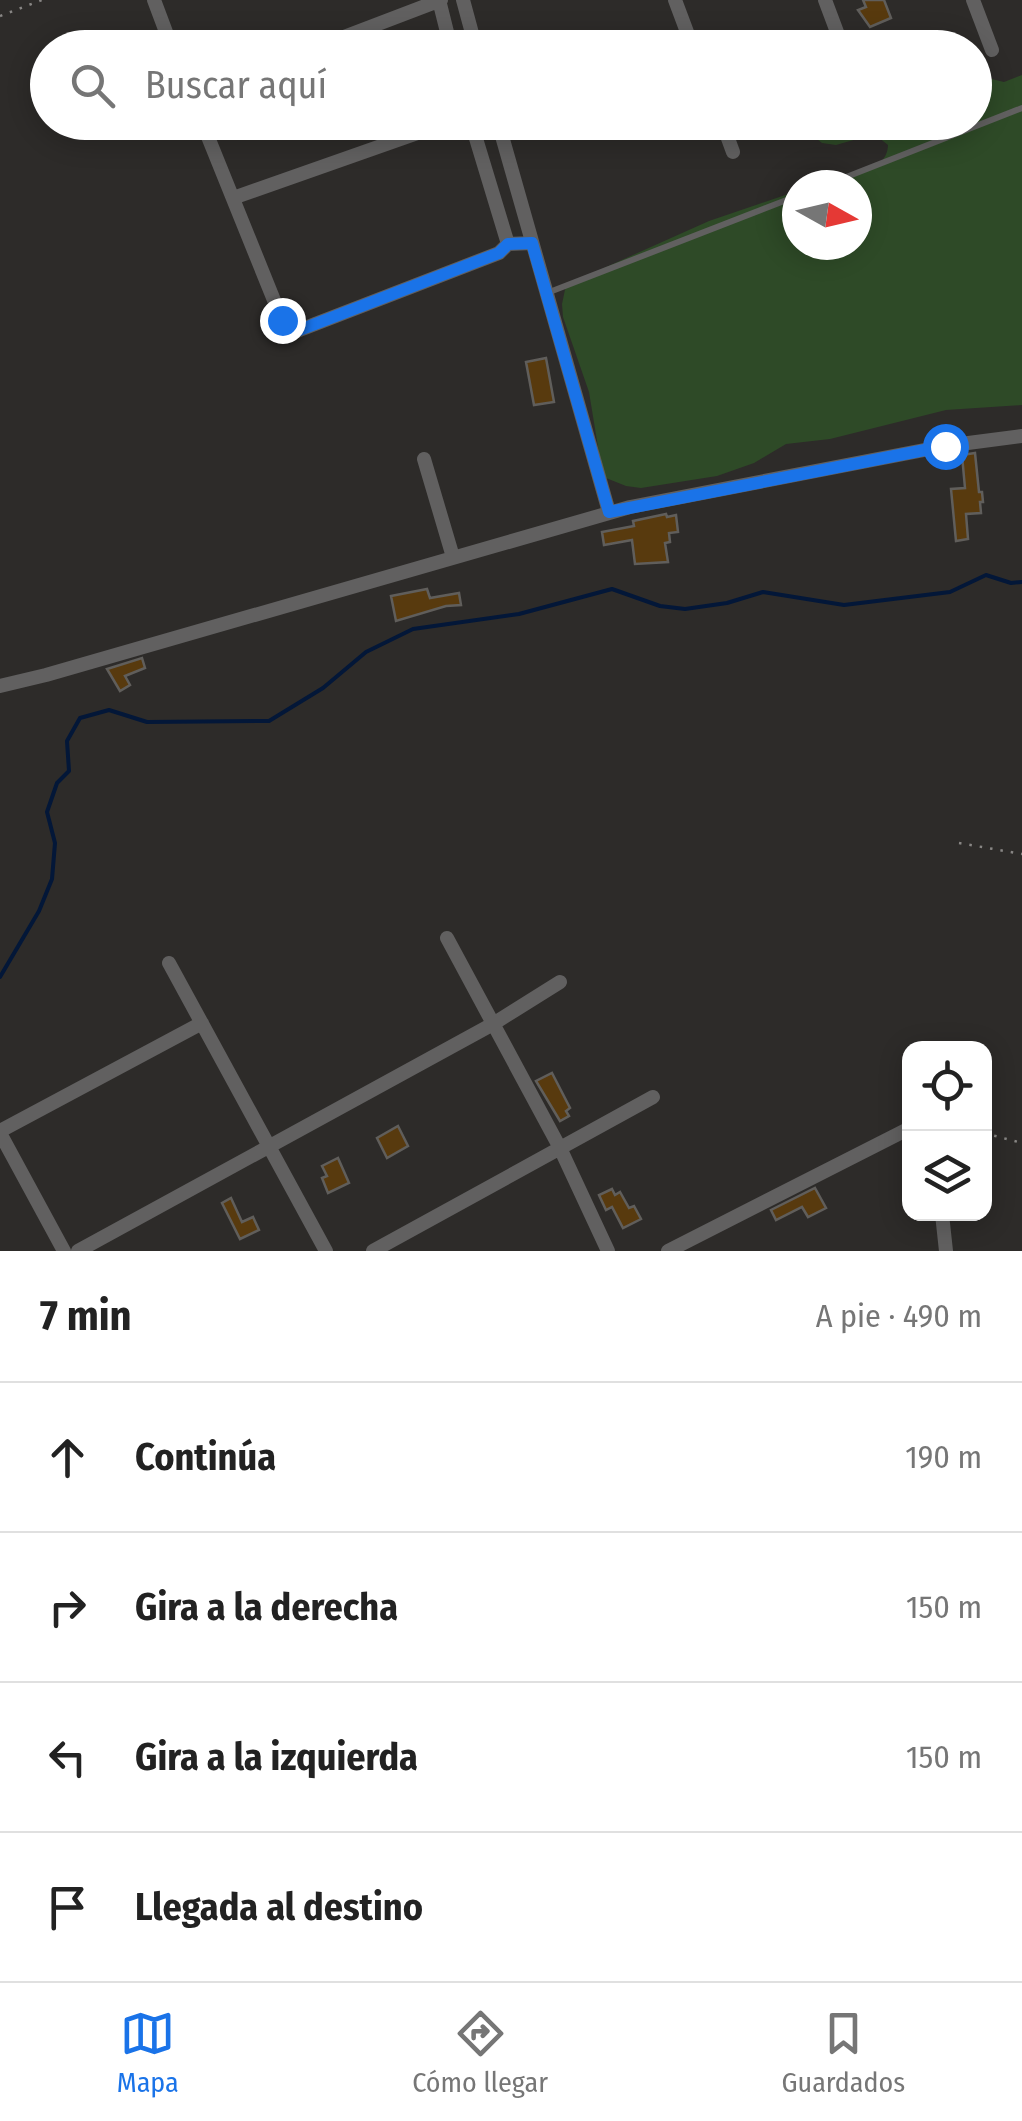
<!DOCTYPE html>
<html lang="es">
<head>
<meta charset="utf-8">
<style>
  :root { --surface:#fff; --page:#f2f2f2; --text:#222; --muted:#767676; --line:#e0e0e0; --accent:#1a73e8 }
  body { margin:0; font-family:"Fira Sans Condensed",sans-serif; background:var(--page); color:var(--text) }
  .controls { position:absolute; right:30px; bottom:30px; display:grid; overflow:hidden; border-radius:20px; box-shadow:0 5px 25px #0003 }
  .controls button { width:90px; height:90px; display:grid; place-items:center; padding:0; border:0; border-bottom:2px solid var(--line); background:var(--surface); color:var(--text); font:50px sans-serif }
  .compass { position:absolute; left:782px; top:170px; width:90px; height:90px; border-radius:50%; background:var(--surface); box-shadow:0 5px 25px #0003; rotate:98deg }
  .stop { position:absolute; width:30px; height:30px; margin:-22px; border:8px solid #1a73e8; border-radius:50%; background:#fff }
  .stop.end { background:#1a73e8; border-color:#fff; box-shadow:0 2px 10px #0008 }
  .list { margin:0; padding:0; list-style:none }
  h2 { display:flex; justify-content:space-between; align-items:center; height:130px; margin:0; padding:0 40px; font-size:42px }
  h2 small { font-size:32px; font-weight:400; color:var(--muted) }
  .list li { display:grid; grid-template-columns:65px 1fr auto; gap:30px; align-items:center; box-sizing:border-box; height:150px; padding:0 40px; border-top:2px solid var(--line) }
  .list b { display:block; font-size:38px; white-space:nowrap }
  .list em { font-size:32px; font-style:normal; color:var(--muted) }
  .icon { flex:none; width:55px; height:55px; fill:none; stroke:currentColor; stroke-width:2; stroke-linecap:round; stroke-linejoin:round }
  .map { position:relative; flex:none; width:1022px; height:1251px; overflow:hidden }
  .search { position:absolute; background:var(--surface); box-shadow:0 5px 25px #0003; left:30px; right:30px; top:30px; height:110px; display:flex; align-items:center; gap:25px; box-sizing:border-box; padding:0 35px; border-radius:55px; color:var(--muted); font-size:38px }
  .sheet { height:730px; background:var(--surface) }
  nav { display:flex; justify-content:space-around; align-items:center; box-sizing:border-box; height:140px; border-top:2px solid var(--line); background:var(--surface); font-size:28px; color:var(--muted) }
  nav a { display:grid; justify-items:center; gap:5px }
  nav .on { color:var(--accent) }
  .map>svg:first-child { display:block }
  .green { fill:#2e4a27 }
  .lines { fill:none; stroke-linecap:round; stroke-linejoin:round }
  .stream { stroke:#031738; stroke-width:4 }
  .building { fill:#583a0e; stroke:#605e5b; stroke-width:2.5 }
  .path { stroke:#888684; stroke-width:2.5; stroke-dasharray:2.5 8; stroke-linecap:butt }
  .service { stroke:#616060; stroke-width:6 }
  .minor { stroke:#616060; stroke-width:14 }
  .route { stroke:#1a73e8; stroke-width:12 }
</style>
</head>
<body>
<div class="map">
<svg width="1022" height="1251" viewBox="0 0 1022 1251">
  <rect width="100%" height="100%" fill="#2d2b29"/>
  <path class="green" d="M 975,75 L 1004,82 L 1022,75 L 1022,405 L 946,410 L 830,439 L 786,444 L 754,463 L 717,476 L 641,488 L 626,486 L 606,478 L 601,465 L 589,392 L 563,317 L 562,304 L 566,285 L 709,221 L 797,191 L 797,245 L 857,245 L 857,185 L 818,185 C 841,174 887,176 888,145 L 878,137 L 864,137 L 836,145 L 822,143 L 817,139 L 819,132 L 843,123 L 974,122 Z"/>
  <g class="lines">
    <path class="stream" d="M 0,977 L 39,911 L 52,879 L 55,843 L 47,812 L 57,783 L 69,771 L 67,741 L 80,718 L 109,710 L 147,722 L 269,721 L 323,688 L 366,652 L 413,629 L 519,614 L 612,589 L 660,606 L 685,609 L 727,603 L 763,592 L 844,605 L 950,592 L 986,575 L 1011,583 L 1022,582"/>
  </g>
  <path class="building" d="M 863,0 L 884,0 L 891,18 L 870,27 L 858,10 L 866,7 Z
    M 546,358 L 554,402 L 534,405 L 526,362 Z
    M 975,453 L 979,492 L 982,492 L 983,502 L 980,502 L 981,513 L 966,514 L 968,539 L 956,541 L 951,489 L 965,488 L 962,455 Z
    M 666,514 L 667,517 L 676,515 L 678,532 L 669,533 L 670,542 L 665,543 L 668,562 L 635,564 L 632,540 L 604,545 L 602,532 L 634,526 L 633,521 Z
    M 427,589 L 430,598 L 459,593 L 461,605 L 446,606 L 396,621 L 391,596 Z
    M 142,658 L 145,668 L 125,676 L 130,685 L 120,691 L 107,669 Z
    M 552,1073 L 570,1108 L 566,1111 L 569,1116 L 560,1121 L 536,1081 Z
    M 398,1126 L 408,1146 L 387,1158 L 377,1138 Z
    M 338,1158 L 349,1183 L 328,1193 L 322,1178 L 327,1176 L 322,1166 Z
    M 815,1188 L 826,1208 L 808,1217 L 802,1207 L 776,1220 L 771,1210 Z
    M 612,1189 L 615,1195 L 620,1192 L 629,1208 L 634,1206 L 641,1219 L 623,1228 L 612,1207 L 606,1210 L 599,1195 Z
    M 231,1198 L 242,1222 L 253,1217 L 259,1230 L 240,1239 L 222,1203 Z"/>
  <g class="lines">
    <path class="path" d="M 0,16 L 42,0
      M 959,843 L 1022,854
      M 984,1133 L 1022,1143"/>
    <path class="service" d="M 826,185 L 1022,108
      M 547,293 L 797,196"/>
    <path class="minor" d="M 154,0 L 172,48
      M 439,0 L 451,48
      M 463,0 L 476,48
      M 675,0 L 693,48
      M 825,0 L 843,48
      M 973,0 L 992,50
      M 315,48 L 441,0
      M 202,122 L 282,320 L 297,331 L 499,253 L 508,244 L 532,243
      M 471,122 L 508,244
      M 498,122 L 609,512
      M 722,122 L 733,152
      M 233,198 L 449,122
      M 424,459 L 453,557
      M 0,686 L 46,675 L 630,507 L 945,446 L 1022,436
      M 447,938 L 560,1148 L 608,1251
      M 169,963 L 326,1251
      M 0,1131 L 202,1023
      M 0,1133 L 64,1251
      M 942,1214 L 946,1251
      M 78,1251 L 493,1024 L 560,982
      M 373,1251 L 653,1097
      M 668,1251 L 910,1128"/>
  </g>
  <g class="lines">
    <path class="route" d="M 282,320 L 297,331 L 499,253 L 508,244 L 532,243 L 609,512 L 945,446"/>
  </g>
</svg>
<div class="controls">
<button><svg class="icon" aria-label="locate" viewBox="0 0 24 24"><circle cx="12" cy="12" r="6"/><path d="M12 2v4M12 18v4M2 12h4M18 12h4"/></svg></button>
<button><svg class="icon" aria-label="layers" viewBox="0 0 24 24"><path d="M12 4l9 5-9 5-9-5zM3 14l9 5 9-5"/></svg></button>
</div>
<svg class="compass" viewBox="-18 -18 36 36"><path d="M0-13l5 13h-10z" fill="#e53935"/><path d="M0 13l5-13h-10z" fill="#767676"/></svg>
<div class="stop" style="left:945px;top:446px"></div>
<div class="stop end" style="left:282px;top:320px"></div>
<div class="search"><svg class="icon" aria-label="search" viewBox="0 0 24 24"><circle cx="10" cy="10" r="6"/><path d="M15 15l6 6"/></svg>Buscar aquí</div>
</div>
<section class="sheet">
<h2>7 min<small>A pie · 490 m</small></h2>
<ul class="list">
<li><svg class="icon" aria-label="ahead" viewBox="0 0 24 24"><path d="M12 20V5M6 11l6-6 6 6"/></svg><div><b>Continúa</b></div><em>190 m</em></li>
<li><svg class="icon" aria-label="right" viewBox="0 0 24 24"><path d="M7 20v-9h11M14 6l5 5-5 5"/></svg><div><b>Gira a la derecha</b></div><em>150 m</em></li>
<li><svg class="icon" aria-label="left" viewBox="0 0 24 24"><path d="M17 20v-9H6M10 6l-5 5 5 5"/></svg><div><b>Gira a la izquierda</b></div><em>150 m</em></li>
<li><svg class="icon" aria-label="arrive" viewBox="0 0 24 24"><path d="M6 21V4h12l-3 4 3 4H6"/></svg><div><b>Llegada al destino</b></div></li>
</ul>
</section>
<nav>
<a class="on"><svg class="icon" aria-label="map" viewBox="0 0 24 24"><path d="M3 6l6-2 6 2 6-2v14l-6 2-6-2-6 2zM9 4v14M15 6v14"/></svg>Mapa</a>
<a><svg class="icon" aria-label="directions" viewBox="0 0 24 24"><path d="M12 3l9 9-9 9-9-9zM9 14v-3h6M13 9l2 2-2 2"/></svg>Cómo llegar</a>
<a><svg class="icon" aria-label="saved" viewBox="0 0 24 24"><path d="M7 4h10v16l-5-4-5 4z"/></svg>Guardados</a>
</nav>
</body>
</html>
